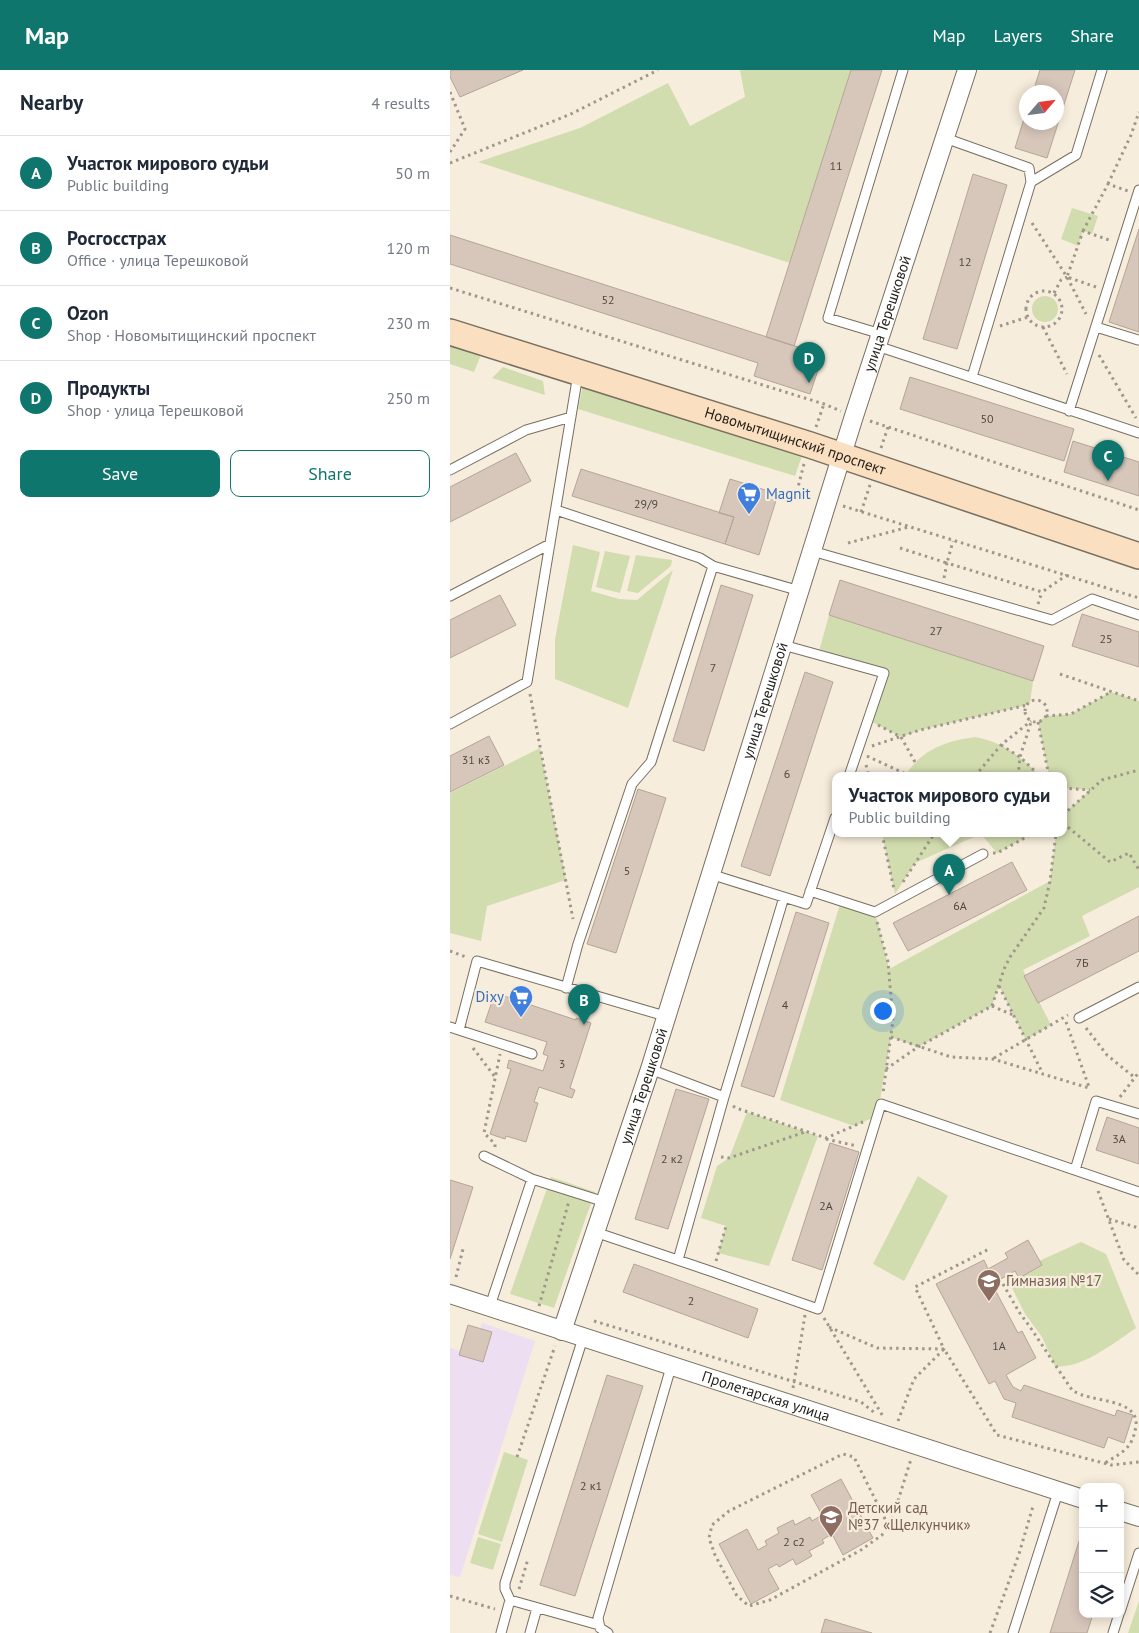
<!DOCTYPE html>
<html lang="en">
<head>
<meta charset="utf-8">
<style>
  :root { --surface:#fff; --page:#f6f6f7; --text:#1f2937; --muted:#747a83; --line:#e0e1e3; --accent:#0f766e }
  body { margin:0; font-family:"PT Sans",sans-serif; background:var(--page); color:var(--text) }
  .controls { position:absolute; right:15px; bottom:15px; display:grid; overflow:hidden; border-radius:10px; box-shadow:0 2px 12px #0003 }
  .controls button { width:45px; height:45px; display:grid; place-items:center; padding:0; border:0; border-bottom:1px solid var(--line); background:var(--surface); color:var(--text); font:25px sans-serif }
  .compass { position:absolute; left:569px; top:15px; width:45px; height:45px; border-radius:50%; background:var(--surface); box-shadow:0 2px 12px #0003; rotate:62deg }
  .you { position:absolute; left:432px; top:940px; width:18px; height:18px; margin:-12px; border:4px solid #fff; border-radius:50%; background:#1a73e8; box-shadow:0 0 0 8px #1a73e833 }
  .badge { display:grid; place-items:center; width:32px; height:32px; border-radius:50%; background:var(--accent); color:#fff; font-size:16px; font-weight:700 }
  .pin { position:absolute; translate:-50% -41px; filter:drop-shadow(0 1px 2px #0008) }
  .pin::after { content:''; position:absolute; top:26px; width:18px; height:15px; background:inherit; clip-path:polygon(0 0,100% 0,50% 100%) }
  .popup { position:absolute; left:382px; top:702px; width:235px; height:65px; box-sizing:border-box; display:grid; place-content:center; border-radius:10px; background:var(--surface); filter:drop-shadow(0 1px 4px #0005); font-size:16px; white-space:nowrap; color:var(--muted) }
  .popup b { font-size:19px; color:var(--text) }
  .popup::after { content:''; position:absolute; left:50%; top:100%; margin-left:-10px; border:10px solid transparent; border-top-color:var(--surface) }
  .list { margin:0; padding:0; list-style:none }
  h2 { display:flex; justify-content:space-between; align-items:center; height:65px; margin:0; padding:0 20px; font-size:21px }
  h2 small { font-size:16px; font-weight:400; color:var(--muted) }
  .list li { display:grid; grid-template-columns:32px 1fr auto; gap:15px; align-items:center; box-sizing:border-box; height:75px; padding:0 20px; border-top:1px solid var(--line) }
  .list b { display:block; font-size:19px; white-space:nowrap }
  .list p { margin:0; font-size:16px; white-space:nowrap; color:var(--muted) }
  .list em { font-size:16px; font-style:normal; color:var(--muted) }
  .actions { display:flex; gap:10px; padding:15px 20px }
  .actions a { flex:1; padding:11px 0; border:1px solid var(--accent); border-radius:10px; text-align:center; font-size:18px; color:var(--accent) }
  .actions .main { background:var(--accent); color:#fff }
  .icon { flex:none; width:28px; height:28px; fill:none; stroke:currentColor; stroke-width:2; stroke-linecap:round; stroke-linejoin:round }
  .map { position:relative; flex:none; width:689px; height:1563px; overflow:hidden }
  header { display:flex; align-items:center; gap:30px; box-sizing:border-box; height:70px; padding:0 25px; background:var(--accent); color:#fff }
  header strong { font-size:24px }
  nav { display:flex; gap:28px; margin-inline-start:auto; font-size:18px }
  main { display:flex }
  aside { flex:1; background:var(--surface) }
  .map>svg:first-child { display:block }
  .industrial { fill:#eedef1 }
  .green { fill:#d2ddaf }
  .building { fill:#d7c6ba; stroke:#b4a599 }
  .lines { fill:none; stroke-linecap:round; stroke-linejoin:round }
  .service-casing { stroke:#786f60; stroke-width:11 }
  .minor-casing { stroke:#786f60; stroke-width:20 }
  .secondary-casing { stroke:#786f60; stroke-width:28 }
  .path { stroke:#9f978b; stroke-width:3; stroke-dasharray:2.5 4; stroke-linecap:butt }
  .service { stroke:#fff; stroke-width:9 }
  .minor { stroke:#fff; stroke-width:18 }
  .secondary { stroke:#fadfc0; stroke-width:25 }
  .labels { text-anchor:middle; stroke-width:4.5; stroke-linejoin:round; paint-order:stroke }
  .number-label { font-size:12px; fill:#504941 }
  .street-label { font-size:15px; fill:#231f19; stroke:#f7eddc }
  .shop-label { font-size:15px; fill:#366cbe; stroke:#f7eddc; text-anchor:start }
  .education-label { font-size:15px; fill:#785e54; stroke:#f7eddc; text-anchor:start }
</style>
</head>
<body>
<header>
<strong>Map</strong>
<nav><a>Map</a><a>Layers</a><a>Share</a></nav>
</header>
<main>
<aside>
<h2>Nearby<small>4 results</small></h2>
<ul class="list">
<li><span class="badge">A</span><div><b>Участок мирового судьи</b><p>Public building</p></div><em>50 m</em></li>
<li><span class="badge">B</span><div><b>Росгосстрах</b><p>Office · улица Терешковой</p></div><em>120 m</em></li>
<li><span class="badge">C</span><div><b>Ozon</b><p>Shop · Новомытищинский проспект</p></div><em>230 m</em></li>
<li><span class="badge">D</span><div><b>Продукты</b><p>Shop · улица Терешковой</p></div><em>250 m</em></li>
</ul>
<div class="actions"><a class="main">Save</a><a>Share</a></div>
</aside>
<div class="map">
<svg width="689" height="1563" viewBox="0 0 689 1563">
  <rect width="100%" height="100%" fill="#f7eddc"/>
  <path class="industrial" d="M 32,1253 L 85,1271 L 10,1507 L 0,1505 L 0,1278 L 22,1285 Z"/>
  <path class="green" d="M 290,0 L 401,0 L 340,193 L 28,92 L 130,58 L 218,13 L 240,56 L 295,27 Z
    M 622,138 L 648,146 L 642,164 L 633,161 L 628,176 L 611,169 Z
    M582 239a13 13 0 1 1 26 0a13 13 0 1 1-26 0Z
    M 0,272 L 32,282 L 24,302 L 0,294 Z
    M 53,297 L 93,311 L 95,325 L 42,308 Z
    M 134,309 L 354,380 L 345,406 L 128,339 Z
    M 123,475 L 150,482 L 141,521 L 169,529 L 187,530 L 223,500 L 178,638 L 105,609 L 105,569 Z
    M 155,481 L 180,486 L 170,523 L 146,517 Z
    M 186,485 L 222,490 L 221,496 L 188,523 L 177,521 Z
    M 379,545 L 583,611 L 580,633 L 577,635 L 470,660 L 451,667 L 418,650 L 434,603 L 368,585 Z
    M 661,622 L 689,631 L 689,817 L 632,846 L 640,866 L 573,900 L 601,955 L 576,970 L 549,916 L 542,936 L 468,977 L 441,967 L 427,1046 L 404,1056 L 330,1030 L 391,831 L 425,842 L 439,899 L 600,811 L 606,764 L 613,764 L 613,745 L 640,720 L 613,718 L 613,706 L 599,706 L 588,652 L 596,646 L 621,644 Z
    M 525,667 C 555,673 569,685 590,706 L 455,706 C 471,680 495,671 525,667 Z
    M 90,678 L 116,810 L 37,836 L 31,871 L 0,863 L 0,723 Z
    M 432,764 L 582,764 L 547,783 L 531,764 L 465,793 L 445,824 Z
    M 297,1042 L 368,1066 L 319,1196 L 268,1183 L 276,1156 L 251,1148 L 267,1096 L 279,1088 Z
    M 468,1106 L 498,1126 L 454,1211 L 423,1194 Z
    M 101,1107 L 145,1122 L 104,1238 L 60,1224 Z
    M 631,1172 L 656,1184 L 686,1258 C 665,1272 631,1300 605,1296 L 592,1267 L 575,1244 L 560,1214 L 591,1195 L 589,1191 Z
    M 54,1382 L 78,1390 L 52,1472 L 28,1464 Z
    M 28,1467 L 51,1474 L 43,1500 L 20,1493 Z
    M 689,1531 L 689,1563 L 678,1563 Z"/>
  <path class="building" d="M 3,0 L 73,0 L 10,27 L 0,7 L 0,1 Z
    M 401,0 L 432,0 L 344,276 L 316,267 Z
    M 590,0 L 625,0 L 597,88 L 565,78 L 576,42 L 576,52 L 606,52 L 606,22 L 583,22 Z
    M 523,104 L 557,115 L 507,279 L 473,269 Z
    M 689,159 L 689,262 L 659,252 Z
    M 0,165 L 373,285 L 360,324 L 304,306 L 308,293 L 0,194 Z
    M 460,307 L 624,359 L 614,391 L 450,339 Z
    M 623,371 L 689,392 L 689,426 L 614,402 Z
    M 66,383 L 81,411 L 0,452 L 0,417 Z
    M 131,399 L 284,447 L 275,474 L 122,426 Z
    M 280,409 L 328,424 L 309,485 L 275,474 L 284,447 L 269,443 Z
    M 390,510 L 594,576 L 583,611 L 379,545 Z
    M 271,515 L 303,525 L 254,681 L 223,671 Z
    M 50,525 L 66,555 L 0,588 L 0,550 Z
    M 632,544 L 689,562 L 689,597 L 622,576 Z
    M 355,602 L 383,612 L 320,806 L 291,796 Z
    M 39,666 L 54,695 L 0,722 L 0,686 Z
    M 188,719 L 216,728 L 166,883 L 137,874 Z
    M 562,792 L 577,820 L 458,881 L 443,853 Z
    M 346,842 L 379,853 L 324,1027 L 291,1016 Z
    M 689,846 L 689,881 L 588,933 L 574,906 Z
    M 45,923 L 126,950 L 126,948 L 141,953 L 120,1018 L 125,1020 L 122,1028 L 89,1017 L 84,1032 L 88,1033 L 76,1072 L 56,1066 L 55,1069 L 40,1064 L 61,999 L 57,998 L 59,990 L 93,1001 L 98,986 L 93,984 L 97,972 L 35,952 Z
    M 226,1019 L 259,1029 L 218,1159 L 185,1149 Z
    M 657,1047 L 689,1058 L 689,1094 L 646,1080 Z
    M 380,1073 L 409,1082 L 372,1200 L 342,1190 Z
    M 0,1110 L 23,1117 L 0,1189 Z
    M 578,1170 L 592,1195 L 569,1208 L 565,1201 L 542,1214 L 568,1263 L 572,1261 L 586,1288 L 556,1305 L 563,1317 L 571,1321 L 574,1315 L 665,1346 L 667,1340 L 683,1345 L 674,1373 L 658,1367 L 654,1378 L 562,1347 L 566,1333 L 554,1329 L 545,1311 L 539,1314 L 486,1214 L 534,1190 L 538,1199 L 558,1188 L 555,1183 Z
    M 184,1194 L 308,1239 L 298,1268 L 173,1222 Z
    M 18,1255 L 42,1262 L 33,1292 L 9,1285 Z
    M 157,1305 L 193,1316 L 125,1526 L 90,1515 Z
    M 391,1409 L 423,1468 L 393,1485 L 382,1464 L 372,1470 L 374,1473 L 359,1481 L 362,1486 L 346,1495 L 343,1489 L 329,1497 L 327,1494 L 318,1499 L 329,1519 L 301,1534 L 269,1474 L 297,1459 L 308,1480 L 317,1475 L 315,1471 L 329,1463 L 327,1458 L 343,1450 L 345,1455 L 360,1447 L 362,1451 L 372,1445 L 361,1425 Z
    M 631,1465 L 633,1465 L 633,1544 L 643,1544 L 637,1563 L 600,1563 Z
    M 375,1549 L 422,1563 L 371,1563 Z"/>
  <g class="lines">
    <g class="service-casing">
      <path id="service" d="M 495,68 L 579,98 L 581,112 L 522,307
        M 581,112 L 626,85 L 652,0
        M 646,257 L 688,270
        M 431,264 L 378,248 L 453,0
        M 427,276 L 689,363
        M 619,341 L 689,120
        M 0,400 L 76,360 L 121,347
        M 106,440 L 250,488 L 263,496
        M 362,481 L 602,550 L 642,529 L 689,545
        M 0,526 L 100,474
        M 333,575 L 434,603 L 399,706
        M 0,654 L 77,612 L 128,304
        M 260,804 L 356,834 L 385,748
        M 360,821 L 425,842 L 533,784
        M 116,918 L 128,874 L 182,714 L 201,692 L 263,496 L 350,521
        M 629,948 L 689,917
        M 0,957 L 9,960 L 27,891 L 215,946
        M 9,960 L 82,984
        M 200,999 L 274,1027
        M 34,1086 L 82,1109 L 155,1132
        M 625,1100 L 646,1031 L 689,1044
        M 145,1162 L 263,1202 L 368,1239 L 431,1034 L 689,1122
        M 228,1190 L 274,1027 L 334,827
        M 40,1236 L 82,1109
        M 60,1530 L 149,1555
        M 670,1542 L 689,1483
        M 51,1563 L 60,1530 L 55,1519 L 55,1513 L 133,1268
        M 80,1563 L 87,1538
        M 158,1563 L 150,1558 L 148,1548 L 221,1297
        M 563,1563 L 608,1422
        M 663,1563 L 669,1544"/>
    </g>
    <g class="minor-casing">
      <g id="minor">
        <path id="s1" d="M 0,1224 L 633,1429"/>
        <path id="s2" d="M 112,1261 L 200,999 L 404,346 L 517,0"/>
        <path d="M 670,1441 L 689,1447"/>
      </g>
    </g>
    <g class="secondary-casing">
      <g id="secondary">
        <path id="s3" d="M 0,262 L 360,375 L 689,486"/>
      </g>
    </g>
    <path class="path" d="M 0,22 L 15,59 L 0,82
      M 0,93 L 121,44 L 208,0
      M 658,114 L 681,65 L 689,42
      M 582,153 L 617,207 L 636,244
      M 633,161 L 658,114 L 678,121
      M 646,217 L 617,207 L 633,161 L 662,171
      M 0,218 L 374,334 L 391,341
      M576 239a18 18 0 1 1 36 0a18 18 0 1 1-36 0Z
      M 604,223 L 611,210 L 617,207
      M 550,256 L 578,247
      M 593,257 L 617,304
      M 649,285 L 686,348
      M 420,351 L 689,440
      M 366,357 L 374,334
      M 431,378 L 438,357
      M 354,394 L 347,421 L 361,426
      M 393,436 L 689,528
      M 411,442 L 420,415
      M 398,473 L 459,457
      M 450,478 L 497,493 L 503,471
      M 494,508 L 497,493 L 592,522 L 617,505
      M 588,534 L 592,522
      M 610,604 L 689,631
      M 80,624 L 123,849
      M575 641a11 11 0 1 1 22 0a11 11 0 1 1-22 0Z
      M 596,646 L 621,644 L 661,622
      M 588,652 L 599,706
      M 428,655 L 451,667 L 465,692
      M 551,675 L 570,687 L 590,706
      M 422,676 L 470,660 L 577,635
      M 417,686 L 460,706
      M 416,695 L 419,706
      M 525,706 L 551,675 L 581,651
      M 568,706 L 570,687 L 581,652
      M 613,718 L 640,720
      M 613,745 L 652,710 L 689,700
      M 613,753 L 660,792 L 679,783 L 689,800
      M 432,764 L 444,819
      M 543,783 L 547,783 L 582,764
      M 453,812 L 484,764
      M 427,852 L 438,892 L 443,950 L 433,1023
      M 0,881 L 16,887
      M 549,916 L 593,1004
      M 542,936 L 563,945
      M 616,952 L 639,1017
      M 636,958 L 657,985 L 684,1007
      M 441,967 L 501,987 L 543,989 L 639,1018
      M 23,978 L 45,1007
      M 544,988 L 618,945
      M 436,999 L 468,977 L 542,936 L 554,899 L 560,887 L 594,838 L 600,811 L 606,764
      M 670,1027 L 689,1002
      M 283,1036 L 286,1038 L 376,1068 L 413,1052
      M 376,1069 L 407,1076
      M 45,1077 L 45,1074 L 34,1063 L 50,984
      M 271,1087 L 279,1088 L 355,1062
      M 648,1121 L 674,1190 L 689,1205
      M 659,1149 L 689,1158
      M 266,1191 L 276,1156
      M 6,1207 L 13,1179
      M 553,1214 L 569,1242 L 580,1257 L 622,1320 C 639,1333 689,1327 686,1356 C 682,1379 674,1381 655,1393
      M 89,1236 L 119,1131
      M 374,1248 L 434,1348
      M 144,1251 L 411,1332 L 425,1343
      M 379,1257 L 427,1278 L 494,1279 L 465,1217 L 539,1179
      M 343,1318 L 355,1245
      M 448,1351 L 464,1309 L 494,1279 L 547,1365 L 661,1395 L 689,1392
      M 67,1387 L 105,1276
      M 438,1455 L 404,1387 L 393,1384 L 279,1441 L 262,1455 L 259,1468 L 265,1485 L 287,1526 L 299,1536 L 320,1530 L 411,1480 L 432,1465 L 443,1447 L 461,1389
      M 69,1519 L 78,1489
      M 0,1526 L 45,1539
      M 540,1563 L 569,1484 L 583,1436"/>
    <use href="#service" class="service"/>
    <use href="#minor" class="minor"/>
    <use href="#secondary" class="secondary"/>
  </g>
  <defs>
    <g id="supermarket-pin" transform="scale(1.25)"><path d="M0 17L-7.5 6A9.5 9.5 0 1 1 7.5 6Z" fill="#3f7fe0" stroke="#f7eddc"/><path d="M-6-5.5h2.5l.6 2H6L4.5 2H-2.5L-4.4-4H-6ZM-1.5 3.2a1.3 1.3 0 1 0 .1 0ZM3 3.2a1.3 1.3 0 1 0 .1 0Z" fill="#fff"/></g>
    <g id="school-pin" transform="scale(1.25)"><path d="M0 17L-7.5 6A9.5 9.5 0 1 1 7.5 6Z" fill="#8d6e63" stroke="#f7eddc"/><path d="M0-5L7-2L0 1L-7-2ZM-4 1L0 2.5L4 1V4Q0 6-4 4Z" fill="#fff"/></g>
  </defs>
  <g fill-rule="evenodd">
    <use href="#supermarket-pin" x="299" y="424"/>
    <use href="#supermarket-pin" x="71" y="927"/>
    <use href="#school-pin" x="539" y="1211"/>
    <use href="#school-pin" x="381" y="1447"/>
  </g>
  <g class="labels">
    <g class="number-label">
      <text x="386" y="100">11</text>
      <text x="515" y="196">12</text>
      <text x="158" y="234">52</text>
      <text x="537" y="353">50</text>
      <text x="196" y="438">29/9</text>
      <text x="486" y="565">27</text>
      <text x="656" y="573">25</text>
      <text x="263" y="602">7</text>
      <text x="26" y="694">31 к3</text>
      <text x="337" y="708">6</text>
      <text x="177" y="805">5</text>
      <text x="510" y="840">6А</text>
      <text x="632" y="897">7Б</text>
      <text x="335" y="939">4</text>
      <text x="112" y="998">3</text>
      <text x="669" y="1073">3А</text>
      <text x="222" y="1093">2 к2</text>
      <text x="376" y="1140">2А</text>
      <text x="241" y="1235">2</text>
      <text x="549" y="1280">1А</text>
      <text x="141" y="1420">2 к1</text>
      <text x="344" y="1476">2 с2</text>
    </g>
    <g class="street-label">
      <text dy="5" stroke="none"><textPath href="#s2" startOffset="1068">улица Терешковой</textPath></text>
      <text dy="5" stroke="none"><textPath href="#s3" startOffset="362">Новомытищинский проспект</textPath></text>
      <text dy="5" stroke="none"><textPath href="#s2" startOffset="662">улица Терешковой</textPath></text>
      <text dy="5" stroke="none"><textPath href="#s2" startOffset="258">улица Терешковой</textPath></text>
      <text dy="5" stroke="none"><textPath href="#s1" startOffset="332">Пролетарская улица</textPath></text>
    </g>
    <g class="shop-label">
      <text x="316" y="429">Magnit</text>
      <text x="54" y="932" text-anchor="end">Dixy</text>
    </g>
    <g class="education-label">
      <text x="556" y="1216">Гимназия №17</text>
      <text x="398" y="1443">Детский сад<tspan x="398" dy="17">№37 «Щелкунчик»</tspan></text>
    </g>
  </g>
</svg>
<div class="controls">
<button>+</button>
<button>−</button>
<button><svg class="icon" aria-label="layers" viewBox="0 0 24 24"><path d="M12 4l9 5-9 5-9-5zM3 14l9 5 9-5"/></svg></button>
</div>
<svg class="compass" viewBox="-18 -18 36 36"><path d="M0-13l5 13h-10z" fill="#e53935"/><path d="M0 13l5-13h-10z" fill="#747a83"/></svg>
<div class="you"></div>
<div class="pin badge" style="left:499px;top:825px">A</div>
<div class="popup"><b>Участок мирового судьи</b>Public building</div>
<div class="pin badge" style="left:134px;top:955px">B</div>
<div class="pin badge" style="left:658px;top:411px">C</div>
<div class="pin badge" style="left:359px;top:313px">D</div>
</div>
</main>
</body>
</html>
